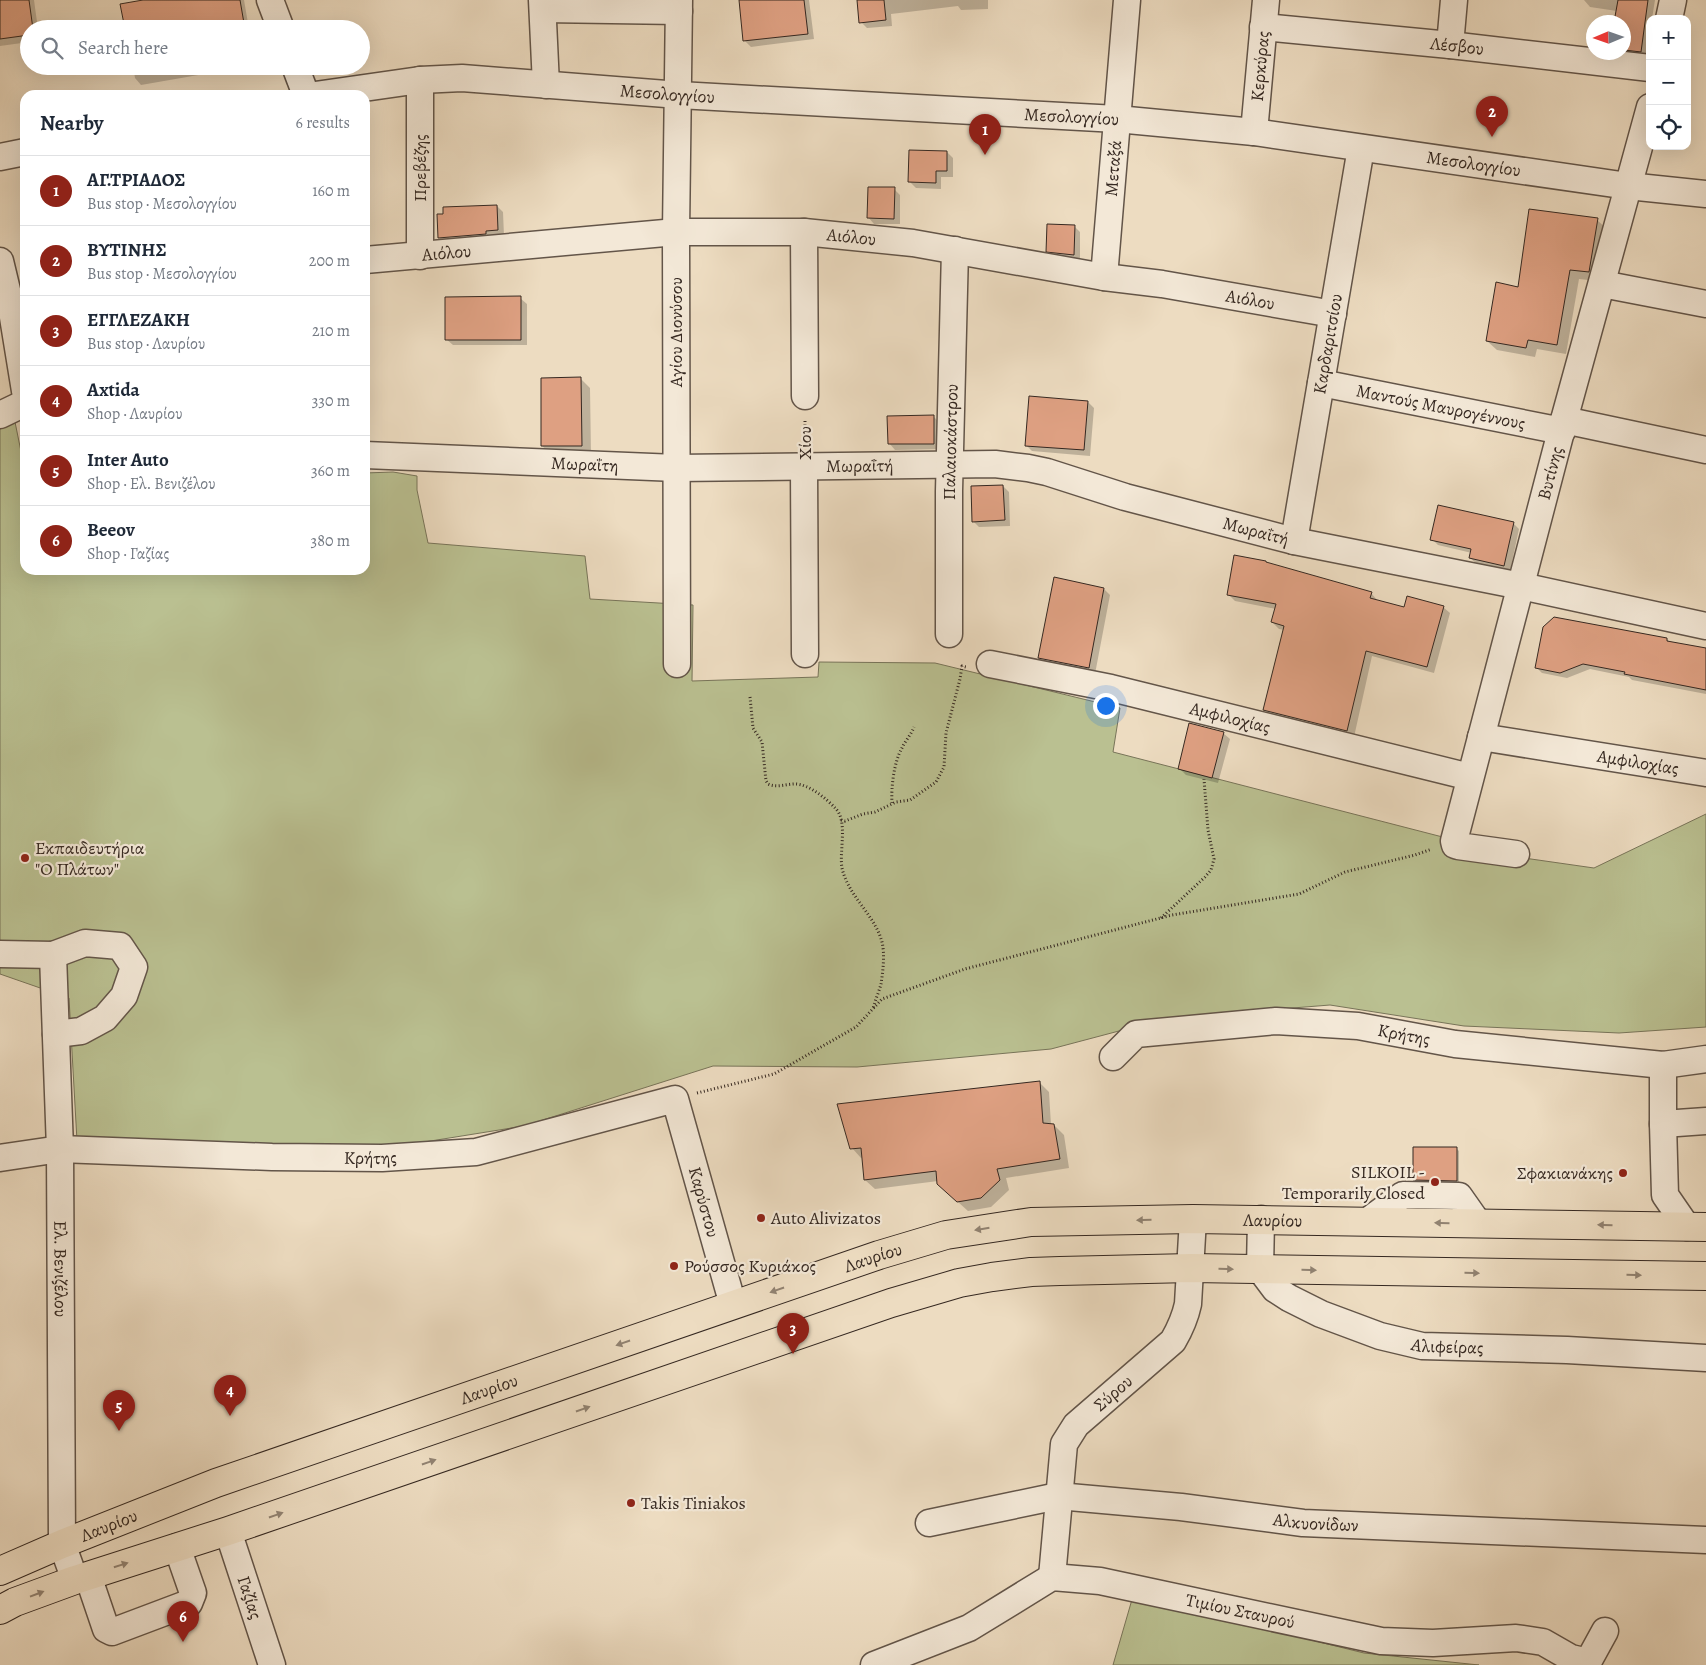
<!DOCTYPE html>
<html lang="en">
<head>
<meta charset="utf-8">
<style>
  :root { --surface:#fff; --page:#f2f2f3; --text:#1f2937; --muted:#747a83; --line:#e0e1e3; --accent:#8f2418 }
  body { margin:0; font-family:Alegreya,serif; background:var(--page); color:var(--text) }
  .controls { position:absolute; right:15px; top:15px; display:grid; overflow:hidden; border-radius:10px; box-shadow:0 5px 20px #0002 }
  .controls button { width:45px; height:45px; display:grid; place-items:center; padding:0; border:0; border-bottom:1px solid var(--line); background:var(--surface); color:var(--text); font:25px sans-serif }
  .compass { position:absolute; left:1586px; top:15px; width:45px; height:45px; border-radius:50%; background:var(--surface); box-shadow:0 5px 20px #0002; rotate:268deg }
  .you { position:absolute; left:1105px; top:705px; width:18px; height:18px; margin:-12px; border:4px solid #fff; border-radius:50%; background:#1a73e8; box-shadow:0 0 0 8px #1a73e833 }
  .badge { display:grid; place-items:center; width:32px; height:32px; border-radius:50%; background:var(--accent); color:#fff; font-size:16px; font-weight:700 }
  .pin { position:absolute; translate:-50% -41px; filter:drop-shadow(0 1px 2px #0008) }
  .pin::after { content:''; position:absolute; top:26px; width:18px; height:15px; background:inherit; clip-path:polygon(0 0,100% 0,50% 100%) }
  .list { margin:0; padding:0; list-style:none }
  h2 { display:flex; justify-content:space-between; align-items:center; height:65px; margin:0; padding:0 20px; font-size:21px }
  h2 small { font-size:16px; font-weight:400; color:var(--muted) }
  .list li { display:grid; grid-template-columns:32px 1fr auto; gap:15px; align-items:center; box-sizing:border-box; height:70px; padding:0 20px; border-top:1px solid var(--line) }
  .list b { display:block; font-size:19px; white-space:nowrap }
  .list p { margin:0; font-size:16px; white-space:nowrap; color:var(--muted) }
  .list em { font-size:16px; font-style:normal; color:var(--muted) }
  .icon { flex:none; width:28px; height:28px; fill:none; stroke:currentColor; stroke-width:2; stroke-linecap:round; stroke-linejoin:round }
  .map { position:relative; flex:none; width:1706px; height:1665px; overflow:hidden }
  .search { position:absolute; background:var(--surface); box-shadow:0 5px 20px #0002; left:20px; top:20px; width:350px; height:55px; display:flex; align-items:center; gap:12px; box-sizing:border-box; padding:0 18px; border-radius:28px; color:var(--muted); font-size:19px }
  .panel { position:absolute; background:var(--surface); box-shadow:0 5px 20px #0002; left:20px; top:90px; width:350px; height:485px; border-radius:15px }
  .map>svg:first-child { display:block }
  .green { fill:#bac091; stroke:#787459 }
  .shadow { fill:#0003 }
  .building { fill:#dea082; stroke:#352821 }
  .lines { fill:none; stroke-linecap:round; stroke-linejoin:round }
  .minor-casing { stroke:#635549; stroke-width:29 }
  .major-casing { stroke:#352821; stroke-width:30 }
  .path { stroke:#352821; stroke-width:3; stroke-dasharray:1 2.5; stroke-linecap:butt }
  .minor { stroke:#f3e8d7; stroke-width:26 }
  .major { stroke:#eddcc1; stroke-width:28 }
  .oneway { fill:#918271 }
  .poi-dot { fill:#8f2418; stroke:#f3e8d7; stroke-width:2 }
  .labels { text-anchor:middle; stroke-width:4.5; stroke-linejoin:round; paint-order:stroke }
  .street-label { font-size:18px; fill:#352821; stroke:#f3e8d7 }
  .poi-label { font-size:18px; fill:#352821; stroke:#f3e8d7; text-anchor:start }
</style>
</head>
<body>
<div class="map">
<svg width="1706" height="1665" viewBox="0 0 1706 1665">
  <rect width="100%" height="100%" fill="#eddcc1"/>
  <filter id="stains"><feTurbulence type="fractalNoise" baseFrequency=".004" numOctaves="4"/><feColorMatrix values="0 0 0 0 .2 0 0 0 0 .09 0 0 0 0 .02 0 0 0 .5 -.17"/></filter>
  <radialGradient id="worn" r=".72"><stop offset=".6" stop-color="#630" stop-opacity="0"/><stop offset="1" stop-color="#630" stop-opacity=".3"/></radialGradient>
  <path class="green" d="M 15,422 L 25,471 L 25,570 L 365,570 L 365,473 L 393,472 L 417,476 L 417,490 L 428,543 L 585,556 L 590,599 L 693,605 L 692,681 L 818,677 L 819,662 L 935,663 L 1120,708 L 1113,752 L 1524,858 L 1594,868 L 1706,814 L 1706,1027 L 1619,1033 L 1464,1026 L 1330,1005 L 1168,1018 L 1051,1049 L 857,1067 L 713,1066 L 524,1126 L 387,1148 L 77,1141 L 69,998 L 0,974 L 0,429 Z
    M 1133,1596 L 1364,1653 L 1479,1665 L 1113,1665 Z"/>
  <path class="shadow" d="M 0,0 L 34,0 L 38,29 L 29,29 L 29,42 L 0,46 Z
    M 150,0 L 244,0 L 249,29 L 126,29 Z
    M 740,0 L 809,0 L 814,39 L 751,47 L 744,40 Z
    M 858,0 L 988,0 L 988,9 L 961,10 L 958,6 L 891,14 L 892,26 L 867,28 L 861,22 Z
    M 1584,0 L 1655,0 L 1652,19 L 1650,19 L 1650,34 L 1646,57 L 1624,52 L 1624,22 L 1615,22 L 1617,11 L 1590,7 Z
    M 133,66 L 250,66 L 141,85 L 135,78 Z
    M 947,152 L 953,158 L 953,177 L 941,177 L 941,189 L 916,188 L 910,182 Z
    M 894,189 L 900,195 L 900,224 L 874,224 L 868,217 Z
    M 497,206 L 503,212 L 504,236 L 446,244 L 439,238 Z
    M 1597,220 L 1607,229 L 1598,281 L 1579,279 L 1566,354 L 1537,349 L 1535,357 L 1497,350 L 1487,341 L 1519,288 Z
    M 1074,226 L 1080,232 L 1080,261 L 1054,257 L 1048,251 Z
    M 520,298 L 527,304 L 527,345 L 453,345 L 446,339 Z
    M 581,379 L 590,388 L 591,455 L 552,455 L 542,446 Z
    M 1088,402 L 1094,408 L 1090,456 L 1032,451 L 1026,445 Z
    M 933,416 L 940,423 L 940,449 L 895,450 L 889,443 Z
    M 1003,486 L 1009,492 L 1010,526 L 979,527 L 973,521 Z
    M 1513,523 L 1519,529 L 1510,571 L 1477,564 L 1470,558 L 1472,553 L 1438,545 L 1432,539 Z
    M 1104,589 L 1110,595 L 1095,674 L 1045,664 L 1039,658 Z
    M 1371,593 L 1378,601 L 1405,609 L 1443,607 L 1450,613 L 1434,673 L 1372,656 L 1354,737 L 1271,716 L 1264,710 L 1284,630 L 1279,629 L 1272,622 L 1276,609 L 1235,601 L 1228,594 Z
    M 1667,639 L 1670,643 L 1706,650 L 1706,694 L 1632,680 L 1629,677 L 1590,669 L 1567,678 L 1542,673 L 1536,667 Z
    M 1223,733 L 1230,739 L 1218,783 L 1186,775 L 1180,769 Z
    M 1039,1082 L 1049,1092 L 1051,1125 L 1054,1125 L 1064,1135 L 1069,1168 L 1006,1178 L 1009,1190 L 991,1207 L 968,1211 L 948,1193 L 938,1181 L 875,1189 L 865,1180 L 863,1157 L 861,1158 L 852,1148 Z
    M 1456,1148 L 1459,1151 L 1459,1183 L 1417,1182 L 1414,1180 Z"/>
  <path class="building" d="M 0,0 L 29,0 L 33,29 L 29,29 L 29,35 L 0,39 Z
    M 143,0 L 240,0 L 245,29 L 125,29 L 120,4 Z
    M 739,0 L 804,0 L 808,34 L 743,41 Z
    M 857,0 L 884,0 L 886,20 L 859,23 Z
    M 1618,0 L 1648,0 L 1641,52 L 1624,50 L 1624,22 L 1614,22 Z
    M 909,150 L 947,151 L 947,171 L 936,171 L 936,183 L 908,182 Z
    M 868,187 L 895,187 L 894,219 L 867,218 Z
    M 497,205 L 498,230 L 486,231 L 486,234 L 438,238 L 437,214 L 443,214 L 443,207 Z
    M 1529,209 L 1598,218 L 1589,272 L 1570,270 L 1557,345 L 1528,340 L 1526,348 L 1486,341 L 1496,282 L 1518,287 Z
    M 1047,224 L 1075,225 L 1074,255 L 1046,252 Z
    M 521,296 L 521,340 L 445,340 L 445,297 Z
    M 581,377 L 582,446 L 541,446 L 541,378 Z
    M 1029,396 L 1088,401 L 1084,450 L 1025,446 Z
    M 934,415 L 934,444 L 888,444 L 887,416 Z
    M 1003,485 L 1005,520 L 972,522 L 971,486 Z
    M 1438,505 L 1514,522 L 1504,566 L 1469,558 L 1471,549 L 1430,540 Z
    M 1234,555 L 1266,561 L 1266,562 L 1372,592 L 1370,598 L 1404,607 L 1407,596 L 1444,606 L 1427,667 L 1366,651 L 1347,731 L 1263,710 L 1284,626 L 1271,622 L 1276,604 L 1227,595 Z
    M 1054,577 L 1104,588 L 1089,668 L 1038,658 Z
    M 1554,617 L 1667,638 L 1667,641 L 1706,648 L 1706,690 L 1624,674 L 1625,672 L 1583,664 L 1560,673 L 1535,668 L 1543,627 Z
    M 1189,723 L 1224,732 L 1212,778 L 1178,769 Z
    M 1040,1081 L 1043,1123 L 1054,1124 L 1060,1159 L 997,1169 L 1000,1180 L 981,1198 L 957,1202 L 937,1184 L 936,1171 L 864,1180 L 861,1148 L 850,1149 L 837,1104 Z
    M 1413,1147 L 1457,1147 L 1457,1181 L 1413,1180 Z"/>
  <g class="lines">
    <g class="minor-casing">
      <g id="minor">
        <path d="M 270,0 L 281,29"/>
        <path d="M 542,0 L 546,85"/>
        <path d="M 543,9 L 679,11"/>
        <path d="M 1669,19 L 1673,0"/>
        <path id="s1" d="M 1263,27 L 1450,45 L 1650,68"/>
        <path d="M 1450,45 L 1454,0"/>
        <path d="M 295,66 L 306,95"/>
        <path d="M 420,80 L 420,256"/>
        <path id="s2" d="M 315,95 L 420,80 L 462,78 L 679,95 L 1117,119 L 1254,132 L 1628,186 L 1706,194"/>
        <path id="s3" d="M 1254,132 L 1266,0"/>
        <path d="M 0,157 L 25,152"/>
        <path d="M 804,232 L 805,396"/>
        <path id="s4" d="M 365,260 L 676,232 L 804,232 L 913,243 L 1104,277 L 1162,284 L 1333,314"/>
        <path d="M 0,261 L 12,311 L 25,391"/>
        <path id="s5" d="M 1104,277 L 1127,0"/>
        <path d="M 1602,284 L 1706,304"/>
        <path id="s6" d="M 1321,383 L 1562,431"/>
        <path d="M 0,415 L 25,403"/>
        <path d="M 1564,420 L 1706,450"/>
        <path id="s7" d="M 365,455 L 676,468 L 995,464 L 1028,468 L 1047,472 L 1125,497 L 1294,541 L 1521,586 L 1706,626"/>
        <path d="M 804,467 L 805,654"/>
        <path id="s8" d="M 1294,541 L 1361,148"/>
        <path id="s9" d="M 949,634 L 949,491 L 955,250"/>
        <path d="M 677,664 L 676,232 L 679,0"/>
        <path id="s10" d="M 990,664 L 1111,688 L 1470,777"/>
        <path id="s11" d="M 1481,737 L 1706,773"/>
        <path id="s12" d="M 1516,854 L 1458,846 L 1455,845 L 1454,841 L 1564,420 L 1650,107"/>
        <path d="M 0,954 L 53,955 L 85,943 L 120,946 L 134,967 L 124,996 L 105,1018 L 81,1031 L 56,1034"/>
        <path id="s13" d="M 53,955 L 60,1149 L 62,1544 L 75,1580"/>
        <path id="s14" d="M 1113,1057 L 1136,1034 L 1276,1021 L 1358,1026 L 1455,1044 L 1663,1065 L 1706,1059"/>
        <path d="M 1663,1065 L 1663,1124 L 1706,1121"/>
        <path d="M 1663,1124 L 1665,1195 L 1687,1227"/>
        <path id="s15" d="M 0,1158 L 60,1149 L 272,1157 L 382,1158 L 476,1152 L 675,1099 L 733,1305"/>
        <path id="s16" d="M 1261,1219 L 1260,1269 L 1275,1289 L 1289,1298 L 1321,1314 L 1380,1336 L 1422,1346 L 1567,1350 L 1706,1358"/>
        <path d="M 1368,1221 L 1403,1195 L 1459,1196 L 1478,1223"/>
        <path id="s17" d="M 929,1523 L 1058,1496 L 1181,1507 L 1303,1523 L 1706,1540"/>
        <path id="s18" d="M 228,1531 L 272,1665"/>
        <path d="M 88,1576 L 106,1629 L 112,1632 L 189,1603 L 193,1593 L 177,1547"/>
        <path id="s19" d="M 1052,1577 L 1064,1444 L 1076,1425 L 1173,1341 C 1180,1329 1185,1318 1188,1304 L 1193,1219"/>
        <path id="s20" d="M 874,1665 L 969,1628 L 1052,1577 L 1100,1581 L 1381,1641 L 1433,1643 L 1516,1638 L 1543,1642 L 1571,1658 L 1588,1662 L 1605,1631"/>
      </g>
    </g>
    <g class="major-casing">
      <g id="major">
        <path id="s21" d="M 0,1571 L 62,1544 L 216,1483 L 879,1255 L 946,1235 L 1031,1222 L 1193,1219 L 1706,1227"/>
        <path d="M 0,1610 L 15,1602 L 75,1580 L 228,1531 L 891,1303 L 959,1283 L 992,1277 L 1031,1272 L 1060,1271 L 1191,1268 L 1706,1276"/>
      </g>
    </g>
    <path class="path" d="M 805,443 L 805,419
      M 750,697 L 753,728 L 762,742 L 766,781 L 768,784 C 777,788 786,784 795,784 C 809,784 827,799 836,809 C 848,822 839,852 842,868 C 848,896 875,915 882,942 C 885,954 883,971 881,984 C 879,992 875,1000 873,1009
      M 892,803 C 891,787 894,762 902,748 C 905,741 911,735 914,727
      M 841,820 L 845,821 L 863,814 L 875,812 L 896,802 L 910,800 L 936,782 L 944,767 L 946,733 L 960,679 L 962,666 L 966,667
      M 1161,918 L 1205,877 L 1211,870 L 1214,859 L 1208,830 L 1204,779
      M 697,1093 L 774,1074 L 856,1027 L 882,999 L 965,969 L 1172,915 L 1299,894 L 1345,872 L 1415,855 L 1432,849"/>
    <use href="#minor" class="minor"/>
    <use href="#major" class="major"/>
  </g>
  <defs><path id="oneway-solid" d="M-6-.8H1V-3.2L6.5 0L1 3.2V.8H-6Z" transform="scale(1.25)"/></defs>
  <g class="oneway">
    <use href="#oneway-solid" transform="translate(1144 1220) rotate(179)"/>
    <use href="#oneway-solid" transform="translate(1442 1223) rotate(-179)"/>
    <use href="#oneway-solid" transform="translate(1605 1225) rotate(-179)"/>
    <use href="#oneway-solid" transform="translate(982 1229) rotate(171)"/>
    <use href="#oneway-solid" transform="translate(1226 1269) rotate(1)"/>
    <use href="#oneway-solid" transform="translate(1309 1270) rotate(1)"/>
    <use href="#oneway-solid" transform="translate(1472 1273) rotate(1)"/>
    <use href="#oneway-solid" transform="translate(1634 1275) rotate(1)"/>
    <use href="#oneway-solid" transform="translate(777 1290) rotate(161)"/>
    <use href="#oneway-solid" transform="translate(623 1343) rotate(161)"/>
    <use href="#oneway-solid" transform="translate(583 1409) rotate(-19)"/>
    <use href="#oneway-solid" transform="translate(429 1462) rotate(-19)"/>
    <use href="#oneway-solid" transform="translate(276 1515) rotate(-19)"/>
    <use href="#oneway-solid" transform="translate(121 1565) rotate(-18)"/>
    <use href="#oneway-solid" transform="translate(37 1594) rotate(-21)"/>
  </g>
  <g class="poi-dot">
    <circle cx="25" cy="858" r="5"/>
    <circle cx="1623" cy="1173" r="5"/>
    <circle cx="1435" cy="1182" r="5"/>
    <circle cx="761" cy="1218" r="5"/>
    <circle cx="674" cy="1266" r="5"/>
    <circle cx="631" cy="1503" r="5"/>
  </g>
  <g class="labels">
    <g class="street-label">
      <text dy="6" stroke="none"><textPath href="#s1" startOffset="195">Λέσβου</textPath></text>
      <text dy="6" stroke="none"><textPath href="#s3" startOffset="66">Κερκύρας</textPath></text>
      <text dy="6" stroke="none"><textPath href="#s2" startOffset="354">Μεσολογγίου</textPath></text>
      <text dy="6" stroke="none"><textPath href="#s2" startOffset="759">Μεσολογγίου</textPath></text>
      <text dy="6" stroke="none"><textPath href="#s2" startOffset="1164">Μεσολογγίου</textPath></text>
      <text transform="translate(420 168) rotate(-90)" y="6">Πρεβέζης</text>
      <text dy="6" stroke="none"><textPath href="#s5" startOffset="109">Μεταξά</textPath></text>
      <text dy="6" stroke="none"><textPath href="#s4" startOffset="488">Αιόλου</textPath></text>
      <text dy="6" stroke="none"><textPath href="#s4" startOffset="82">Αιόλου</textPath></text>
      <text dy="6" stroke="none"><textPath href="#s4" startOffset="892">Αιόλου</textPath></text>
      <text transform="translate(676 332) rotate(-90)" y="6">Αγίου Διονύσου</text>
      <text dy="6" stroke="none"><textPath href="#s8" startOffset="200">Καρδαριτσίου</textPath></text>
      <text dy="6" stroke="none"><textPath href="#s6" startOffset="122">Μαντούς Μαυρογέννους</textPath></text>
      <text dy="6" stroke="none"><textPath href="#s9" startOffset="192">Παλαιοκάστρου</textPath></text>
      <text transform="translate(805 443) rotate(-90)" y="6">Χίου</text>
      <text dy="6" stroke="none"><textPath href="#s7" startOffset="220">Μωραΐτη</textPath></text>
      <text dy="6" stroke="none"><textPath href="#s7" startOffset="495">Μωραΐτή</textPath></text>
      <text dy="6" stroke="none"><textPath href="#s12" startOffset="446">Βυτίνης</textPath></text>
      <text dy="6" stroke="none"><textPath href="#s7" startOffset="900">Μωραΐτή</textPath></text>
      <text dy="6" stroke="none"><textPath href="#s10" startOffset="246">Αμφιλοχίας</textPath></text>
      <text dy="6" stroke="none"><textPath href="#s11" startOffset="159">Αμφιλοχίας</textPath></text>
      <text dy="6" stroke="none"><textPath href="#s14" startOffset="302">Κρήτης</textPath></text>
      <text dy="6" stroke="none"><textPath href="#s15" startOffset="371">Κρήτης</textPath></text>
      <text dy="6" stroke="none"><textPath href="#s15" startOffset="790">Καρύστου</textPath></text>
      <text dy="6" stroke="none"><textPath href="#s21" startOffset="1332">Λαυρίου</textPath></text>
      <text dy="6" stroke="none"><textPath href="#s21" startOffset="928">Λαυρίου</textPath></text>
      <text dy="6" stroke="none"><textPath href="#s13" startOffset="314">Ελ. Βενιζέλου</textPath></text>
      <text dy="6" stroke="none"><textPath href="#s16" startOffset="259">Αλιφείρας</textPath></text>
      <text dy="6" stroke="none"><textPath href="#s21" startOffset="522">Λαυρίου</textPath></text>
      <text dy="6" stroke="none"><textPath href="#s19" startOffset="205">Σύρου</textPath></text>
      <text dy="6" stroke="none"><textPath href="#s17" startOffset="391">Αλκυονίδων</textPath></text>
      <text dy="6" stroke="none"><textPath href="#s21" startOffset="118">Λαυρίου</textPath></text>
      <text dy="6" stroke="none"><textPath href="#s18" startOffset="70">Γαζίας</textPath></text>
      <text dy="6" stroke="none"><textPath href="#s20" startOffset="391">Τιμίου Σταυρού</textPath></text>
    </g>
    <g class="poi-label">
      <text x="35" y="854">Εκπαιδευτήρια<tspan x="35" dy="21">"Ο Πλάτων"</tspan></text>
      <text x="1425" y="1178" text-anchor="end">SILKOIL -<tspan x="1425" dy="21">Temporarily Closed</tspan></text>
      <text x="1613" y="1179" text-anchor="end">Σφακιανάκης</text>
      <text x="771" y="1224">Auto Alivizatos</text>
      <text x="684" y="1272">Ρούσσος Κυριάκος</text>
      <text x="641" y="1509">Takis Tiniakos</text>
    </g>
  </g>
  <rect width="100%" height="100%" filter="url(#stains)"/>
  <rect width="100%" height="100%" fill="url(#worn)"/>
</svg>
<div class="controls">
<button>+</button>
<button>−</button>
<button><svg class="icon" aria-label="locate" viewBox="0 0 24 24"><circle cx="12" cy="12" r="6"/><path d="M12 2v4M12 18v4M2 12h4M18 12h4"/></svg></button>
</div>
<svg class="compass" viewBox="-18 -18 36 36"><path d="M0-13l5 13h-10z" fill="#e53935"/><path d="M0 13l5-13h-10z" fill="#747a83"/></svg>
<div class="you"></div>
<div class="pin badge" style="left:985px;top:155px">1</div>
<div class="pin badge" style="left:1492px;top:137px">2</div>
<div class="pin badge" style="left:793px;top:1354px">3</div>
<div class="pin badge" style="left:230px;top:1416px">4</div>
<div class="pin badge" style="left:119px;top:1431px">5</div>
<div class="pin badge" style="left:183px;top:1642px">6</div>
<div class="search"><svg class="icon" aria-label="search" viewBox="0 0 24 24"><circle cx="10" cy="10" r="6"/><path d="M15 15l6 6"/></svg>Search here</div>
<section class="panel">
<h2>Nearby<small>6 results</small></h2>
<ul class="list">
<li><span class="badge">1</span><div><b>ΑΓ.ΤΡΙΑΔΟΣ</b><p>Bus stop · Μεσολογγίου</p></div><em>160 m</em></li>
<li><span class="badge">2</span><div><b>ΒΥΤΙΝΗΣ</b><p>Bus stop · Μεσολογγίου</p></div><em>200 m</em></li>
<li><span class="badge">3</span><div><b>ΕΓΓΛΕΖΑΚΗ</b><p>Bus stop · Λαυρίου</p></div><em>210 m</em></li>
<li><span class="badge">4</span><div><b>Axtida</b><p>Shop · Λαυρίου</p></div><em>330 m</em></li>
<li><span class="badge">5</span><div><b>Inter Auto</b><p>Shop · Ελ. Βενιζέλου</p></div><em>360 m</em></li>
<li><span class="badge">6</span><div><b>Beeov</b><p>Shop · Γαζίας</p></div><em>380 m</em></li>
</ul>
</section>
</div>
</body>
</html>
